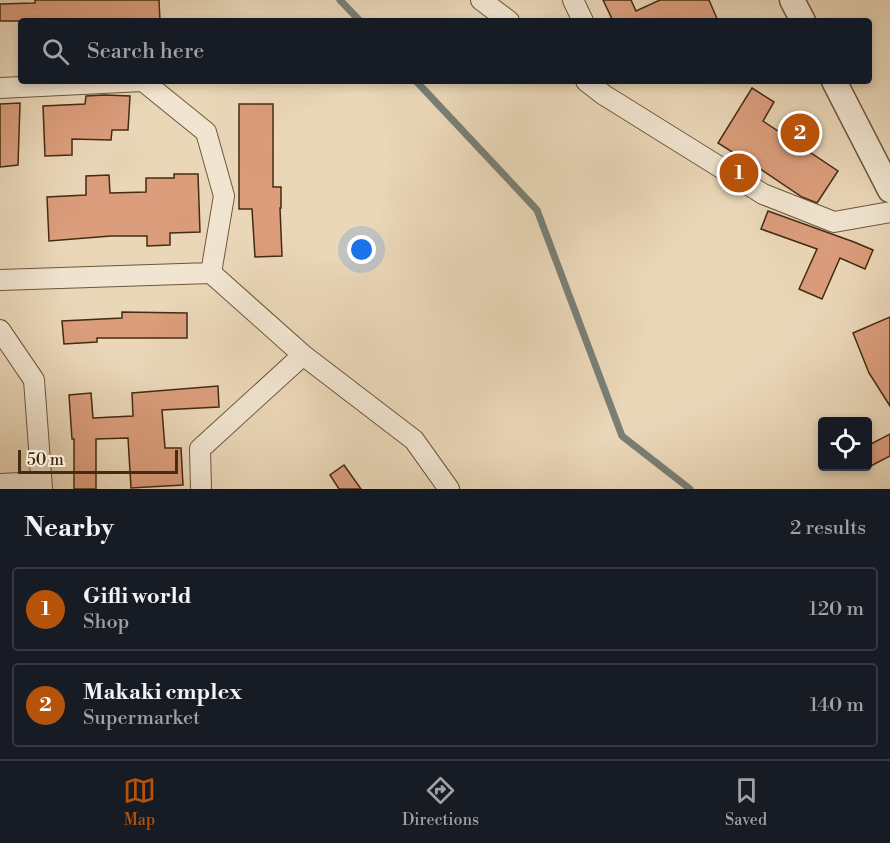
<!DOCTYPE html>
<html lang="en">
<head>
<meta charset="utf-8">
<style>
  :root { --surface:#171b24; --page:#242831; --text:#f1f3f6; --muted:#9ea1a6; --line:#363941; --accent:#b45309 }
  body { margin:0; font-family:"Libre Bodoni",serif; background:var(--page); color:var(--text) }
  .controls { position:absolute; right:18px; bottom:18px; display:grid; overflow:hidden; border-radius:6px; box-shadow:0 3px 9px #0003 }
  .controls button { width:54px; height:54px; display:grid; place-items:center; padding:0; border:0; border-bottom:2px solid var(--line); background:var(--surface); color:var(--text); font:30px sans-serif }
  .scale { position:absolute; left:18px; bottom:15px; width:160px; box-sizing:border-box; padding-left:6px; border:3px solid #452b10; border-top:0; font-size:16px; line-height:21px; white-space:nowrap; color:#452b10; -webkit-text-stroke:4px #f1e5d1; paint-order:stroke }
  .you { position:absolute; left:362px; top:250px; width:21px; height:21px; margin:-15px; border:4px solid #fff; border-radius:50%; background:#1a73e8; box-shadow:0 0 0 9px #1a73e833 }
  .badge { display:grid; place-items:center; width:39px; height:39px; border-radius:50%; background:var(--accent); color:#fff; font-size:20px; font-weight:700 }
  .pin { position:absolute; translate:-50% -50%; border:3px solid #fff; box-shadow:0 2px 6px #0006 }
  .list { margin:0; padding:0; list-style:none }
  h2 { display:flex; justify-content:space-between; align-items:center; height:78px; margin:0; padding:0 24px; font-size:26px }
  h2 small { font-size:20px; font-weight:400; color:var(--muted) }
  .list li { display:grid; grid-template-columns:39px 1fr auto; gap:18px; align-items:center; box-sizing:border-box; height:84px; margin:0 12px 12px; padding:0 12px; border:2px solid var(--line); border-radius:6px }
  .list b { display:block; font-size:22px; white-space:nowrap }
  .list p { margin:0; font-size:20px; white-space:nowrap; color:var(--muted) }
  .list em { font-size:20px; font-style:normal; color:var(--muted) }
  .icon { flex:none; width:33px; height:33px; fill:none; stroke:currentColor; stroke-width:2; stroke-linecap:round; stroke-linejoin:round }
  .map { position:relative; flex:none; width:890px; height:489px; overflow:hidden }
  .search { position:absolute; background:var(--surface); box-shadow:0 3px 9px #0003; left:18px; right:18px; top:18px; height:66px; display:flex; align-items:center; gap:15px; box-sizing:border-box; padding:0 21px; border-radius:6px; color:var(--muted); font-size:22px }
  .sheet { height:270px; background:var(--surface) }
  nav { display:flex; justify-content:space-around; align-items:center; box-sizing:border-box; height:84px; border-top:2px solid var(--line); background:var(--surface); font-size:16px; color:var(--muted) }
  nav a { display:grid; justify-items:center; gap:3px }
  nav .on { color:var(--accent) }
  .map>svg:first-child { display:block }
  .lines { fill:none; stroke-linecap:round; stroke-linejoin:round }
  .stream { stroke:#797f75; stroke-width:7 }
  .building { fill:#db9d7c; stroke:#452b10; stroke-width:1.5 }
  .minor-casing { stroke:#6e563a; stroke-width:22 }
  .tertiary-casing { stroke:#6e563a; stroke-width:27 }
  .minor { stroke:#f1e5d1; stroke-width:20 }
  .tertiary { stroke:#f1e5d1; stroke-width:24 }
</style>
</head>
<body>
<div class="map">
<svg width="890" height="489" viewBox="0 0 890 489">
  <rect width="100%" height="100%" fill="#ead7b8"/>
  <filter id="stains"><feTurbulence type="fractalNoise" baseFrequency=".00333" numOctaves="4"/><feColorMatrix values="0 0 0 0 .2 0 0 0 0 .09 0 0 0 0 .02 0 0 0 .5 -.17"/></filter>
  <radialGradient id="worn" r=".72"><stop offset=".6" stop-color="#630" stop-opacity="0"/><stop offset="1" stop-color="#630" stop-opacity=".3"/></radialGradient>
  <g class="lines">
    <path class="stream" d="M 340,0 L 360,21
      M 416,81 L 537,210 L 622,436 L 690,489"/>
  </g>
  <path class="building" d="M 35,0 L 159,0 L 160,21 L 0,21 L 0,4 L 35,3 Z
    M 603,0 L 631,0 L 636,11 L 660,0 L 709,0 L 718,21 L 613,21 Z
    M 752,88 L 774,102 L 763,121 L 838,171 L 817,203 L 802,197 L 741,156 L 740,157 L 718,143 Z
    M 105,95 L 130,96 L 128,130 L 112,130 L 111,140 L 72,139 L 72,155 L 45,156 L 43,106 L 85,104 L 86,96 Z
    M 20,103 L 18,165 L 0,167 L 0,104 Z
    M 239,104 L 273,104 L 273,187 L 281,187 L 281,208 L 280,208 L 282,256 L 255,257 L 252,209 L 239,209 Z
    M 174,174 L 198,174 L 200,232 L 170,233 L 170,245 L 147,246 L 147,236 L 111,236 L 49,241 L 47,197 L 86,195 L 86,176 L 109,175 L 110,193 L 146,192 L 146,178 L 174,178 Z
    M 768,211 L 854,242 L 873,250 L 865,269 L 840,258 L 822,299 L 799,289 L 817,249 L 761,229 Z
    M 122,312 L 187,313 L 187,338 L 97,338 L 97,342 L 64,344 L 62,321 L 122,318 Z
    M 890,317 L 890,406 L 869,373 L 853,333 Z
    M 218,386 L 219,407 L 162,410 L 165,448 L 181,448 L 183,485 L 131,488 L 128,438 L 96,439 L 96,489 L 74,489 L 74,439 L 72,439 L 69,395 L 91,393 L 93,418 L 133,416 L 132,393 Z
    M 890,434 L 890,456 L 867,468 L 867,446 Z
    M 344,465 L 361,489 L 339,489 L 330,475 Z"/>
  <g class="lines">
    <g class="minor-casing">
      <path id="minor" d="M 481,0 L 509,21
        M 573,0 L 583,21
        M 586,81 L 604,95 L 763,194 L 834,222 L 890,212
        M 0,88 L 143,81 L 206,132 L 224,196 L 211,273
        M 0,280 L 211,273 L 303,355 L 414,440 L 449,489
        M 0,330 L 34,380 L 42,489
        M 0,484 L 41,482
        M 201,489 L 200,449 L 303,355"/>
    </g>
    <g class="tertiary-casing">
      <path id="tertiary" d="M 792,0 L 803,21
        M 834,81 L 890,190"/>
    </g>
    <use href="#minor" class="minor"/>
    <use href="#tertiary" class="tertiary"/>
  </g>
  <rect width="100%" height="100%" filter="url(#stains)"/>
  <rect width="100%" height="100%" fill="url(#worn)"/>
</svg>
<div class="controls">
<button><svg class="icon" aria-label="locate" viewBox="0 0 24 24"><circle cx="12" cy="12" r="6"/><path d="M12 2v4M12 18v4M2 12h4M18 12h4"/></svg></button>
</div>
<div class="scale">50 m</div>
<div class="you"></div>
<div class="pin badge" style="left:739px;top:173px">1</div>
<div class="pin badge" style="left:800px;top:133px">2</div>
<div class="search"><svg class="icon" aria-label="search" viewBox="0 0 24 24"><circle cx="10" cy="10" r="6"/><path d="M15 15l6 6"/></svg>Search here</div>
</div>
<section class="sheet">
<h2>Nearby<small>2 results</small></h2>
<ul class="list">
<li><span class="badge">1</span><div><b>Gifli world</b><p>Shop</p></div><em>120 m</em></li>
<li><span class="badge">2</span><div><b>Makaki cmplex</b><p>Supermarket</p></div><em>140 m</em></li>
</ul>
</section>
<nav>
<a class="on"><svg class="icon" aria-label="map" viewBox="0 0 24 24"><path d="M3 6l6-2 6 2 6-2v14l-6 2-6-2-6 2zM9 4v14M15 6v14"/></svg>Map</a>
<a><svg class="icon" aria-label="directions" viewBox="0 0 24 24"><path d="M12 3l9 9-9 9-9-9zM9 14v-3h6M13 9l2 2-2 2"/></svg>Directions</a>
<a><svg class="icon" aria-label="saved" viewBox="0 0 24 24"><path d="M7 4h10v16l-5-4-5 4z"/></svg>Saved</a>
</nav>
</body>
</html>
